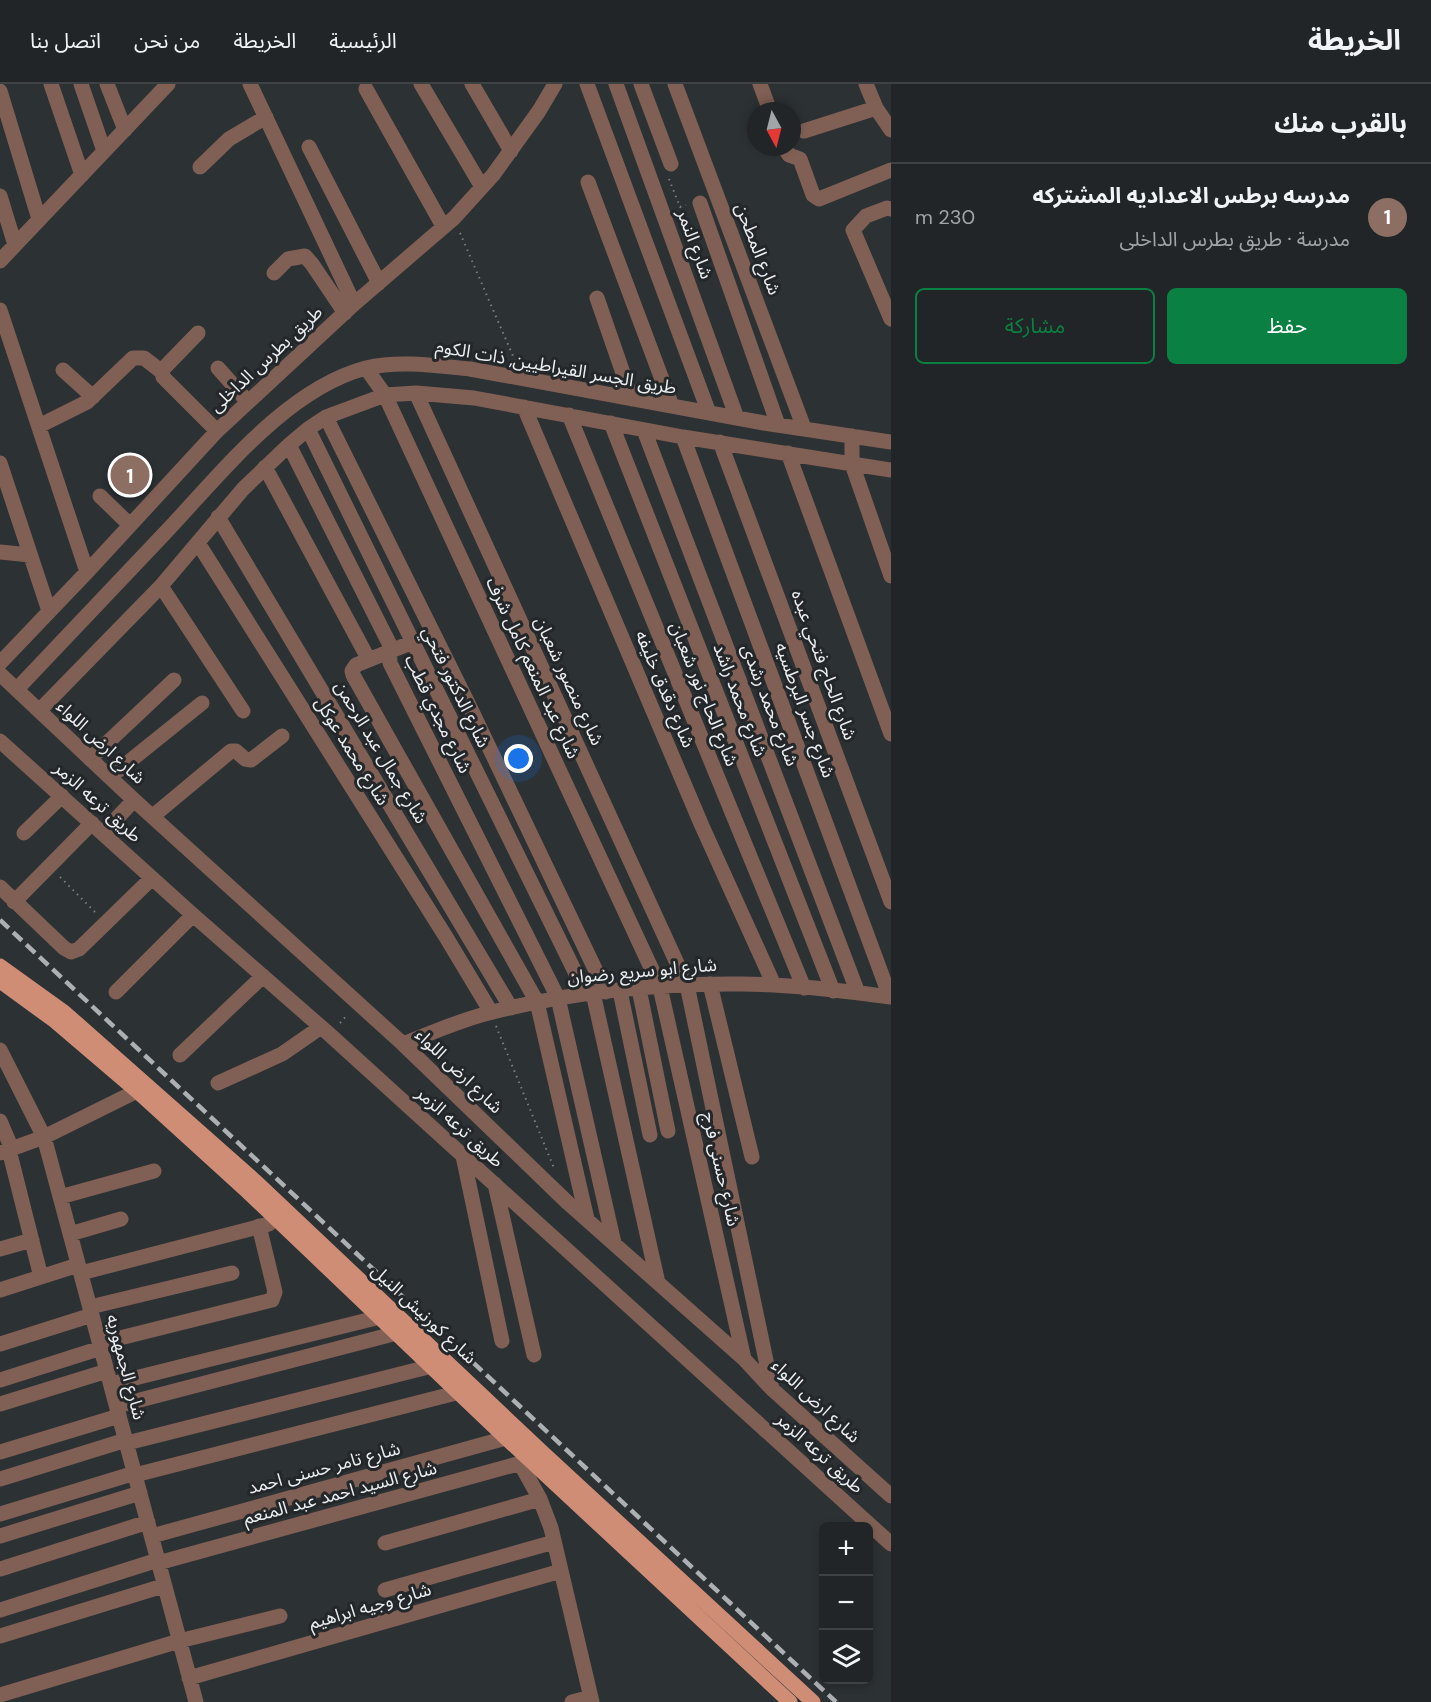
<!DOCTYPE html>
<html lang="ar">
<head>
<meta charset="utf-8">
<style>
  :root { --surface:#212527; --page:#292d2f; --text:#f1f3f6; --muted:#a2a5a7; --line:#3e4244; --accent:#0b8043 }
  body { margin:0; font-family:"DM Sans","Noto Sans Arabic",sans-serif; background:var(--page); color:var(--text); direction:rtl }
  .controls { position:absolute; right:18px; bottom:18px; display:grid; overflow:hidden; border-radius:9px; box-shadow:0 3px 9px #0003 }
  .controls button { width:54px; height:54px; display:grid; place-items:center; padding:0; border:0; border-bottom:2px solid var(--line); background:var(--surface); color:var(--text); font:30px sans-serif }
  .compass { position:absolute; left:747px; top:18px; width:54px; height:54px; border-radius:50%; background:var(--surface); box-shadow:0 3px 9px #0003; rotate:173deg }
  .you { position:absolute; left:519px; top:675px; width:21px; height:21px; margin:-15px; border:4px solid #fff; border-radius:50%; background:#1a73e8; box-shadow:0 0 0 9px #1a73e833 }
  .badge { display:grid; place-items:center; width:39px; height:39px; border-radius:50%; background:var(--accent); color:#fff; font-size:20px; font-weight:700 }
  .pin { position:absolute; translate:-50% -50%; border:3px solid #fff; box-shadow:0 2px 6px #0006 }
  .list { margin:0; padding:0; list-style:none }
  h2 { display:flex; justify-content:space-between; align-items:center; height:78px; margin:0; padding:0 24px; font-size:26px }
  h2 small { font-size:20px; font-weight:400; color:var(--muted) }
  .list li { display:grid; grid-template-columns:39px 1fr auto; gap:18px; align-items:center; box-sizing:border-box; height:108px; padding:0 24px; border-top:2px solid var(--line) }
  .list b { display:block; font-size:22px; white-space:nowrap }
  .list p { margin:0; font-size:20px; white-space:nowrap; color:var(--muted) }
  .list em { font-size:20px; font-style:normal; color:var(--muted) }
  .actions { display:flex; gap:12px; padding:18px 24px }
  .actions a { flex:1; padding:14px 0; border:2px solid var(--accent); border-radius:9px; text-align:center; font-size:21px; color:var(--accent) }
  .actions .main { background:var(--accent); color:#fff }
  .icon { flex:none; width:33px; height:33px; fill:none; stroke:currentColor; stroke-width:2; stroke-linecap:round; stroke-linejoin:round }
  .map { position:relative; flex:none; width:891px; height:1618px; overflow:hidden; direction:ltr }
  header { display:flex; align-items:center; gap:36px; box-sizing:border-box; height:84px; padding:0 30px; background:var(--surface); border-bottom:2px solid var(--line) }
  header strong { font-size:28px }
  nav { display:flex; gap:33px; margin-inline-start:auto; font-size:21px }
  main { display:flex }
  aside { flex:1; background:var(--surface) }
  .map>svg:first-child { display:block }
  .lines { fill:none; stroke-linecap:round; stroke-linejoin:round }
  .path { stroke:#7a7e81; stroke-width:2; stroke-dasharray:1.5 4.5; stroke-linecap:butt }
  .minor { stroke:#806054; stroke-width:15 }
  .major { stroke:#cf8d76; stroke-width:15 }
  .rail { stroke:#adb0b3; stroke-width:4.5; stroke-dasharray:12 6; stroke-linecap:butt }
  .labels { text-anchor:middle; stroke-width:6; stroke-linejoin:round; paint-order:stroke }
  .street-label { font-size:18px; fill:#eceff1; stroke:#23272a }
</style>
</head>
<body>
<header>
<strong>الخريطة</strong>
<nav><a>الرئيسية</a><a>الخريطة</a><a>من نحن</a><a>اتصل بنا</a></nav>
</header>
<main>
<aside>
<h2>بالقرب منك<small></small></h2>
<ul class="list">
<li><span class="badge" style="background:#8d6e63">1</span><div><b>مدرسه برطس الاعداديه المشتركه</b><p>مدرسة · طريق بطرس الداخلى</p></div><em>230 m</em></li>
</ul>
<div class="actions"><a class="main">حفظ</a><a>مشاركة</a></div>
</aside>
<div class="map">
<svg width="891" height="1618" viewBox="0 0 891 1618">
  <rect width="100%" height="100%" fill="#2c3134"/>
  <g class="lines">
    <path class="path" d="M 669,95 L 680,123 L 686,121
      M 460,149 L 516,279
      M 60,793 L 96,829
      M 340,939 L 348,930
      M 496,942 L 554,1084"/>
    <path class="minor" d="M 51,0 L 82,91
      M 81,0 L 104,67
      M 107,0 L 125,46
      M 250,0 L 354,220
      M 421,0 L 482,103
      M 472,0 L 511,67
      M 587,0 L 709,329
      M 616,0 L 737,334
      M 641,0 L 671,80
      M 675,0 L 804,344
      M 760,0 L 770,27
      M 866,0 L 876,24 L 891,46
      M 366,5 L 443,142
      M 0,7 L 39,135
      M 804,47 L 876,24
      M 309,63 L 379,199
      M 784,63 L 789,71 L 800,75 L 813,111 L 819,115 L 891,86
      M 200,83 L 229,55 L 266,33
      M 588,98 L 672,322
      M 0,112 L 15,161
      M 700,119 L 778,341
      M 891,125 L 887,124 L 866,132 L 853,146 L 891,235
      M 0,177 L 168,0
      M 274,189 L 288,175 L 305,172 L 312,180 L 345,229
      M 597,214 L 632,315
      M 0,226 L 87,488
      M 198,249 L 164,284 L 162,288 L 163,293 L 217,347
      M 218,284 L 248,318
      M 366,284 L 385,311 L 660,903 L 744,1275
      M 63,286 L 93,313
      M 416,309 L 687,901 L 772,1305
      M 524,323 L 702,742 L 774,901
      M 569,331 L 804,904
      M 326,333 L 467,617 L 606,908
      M 611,339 L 833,907
      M 39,342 L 87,318 L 133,274 L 144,274 L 162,288
      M 308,345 L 586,910
      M 644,346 L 858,909
      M 852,352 L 852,380 L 891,492
      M 683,353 L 890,913
      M 720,358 L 891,818
      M 289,361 L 389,559 L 390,579 L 558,914 L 614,1159
      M 788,369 L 891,650
      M 0,379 L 49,527
      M 265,383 L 369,576
      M 100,412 L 130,441
      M 218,433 L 511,924
      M 198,459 L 446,853 L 491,928
      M 0,468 L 30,471
      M 161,502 L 243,627
      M 413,558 L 356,581 L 352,587 L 353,591 L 537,918 L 587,1135
      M 0,579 L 87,488 L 217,347 L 354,220 L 454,134 L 493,91 L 539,27 L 555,0
      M 0,590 L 134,716 L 403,960 L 568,1119 L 744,1275 L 772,1305 L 891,1412
      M 17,605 C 66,553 115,501 164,450 C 220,391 286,305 366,284 C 400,276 437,282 470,285 L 764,339 L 891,358
      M 39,627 L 161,502 L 243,405 L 289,361 L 308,345 L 326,333 L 385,311 L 416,309 L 474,314 L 683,353 L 891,386
      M 0,657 L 193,831 L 329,950 L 891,1460
      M 90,675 L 174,596
      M 110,693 L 202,619
      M 153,732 L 231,667 L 236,667 L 245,675 L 251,676 L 282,652
      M 24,749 L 62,712
      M 103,749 L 134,716
      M 0,803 L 64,864 L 71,868 L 79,865 L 152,794
      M 14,818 L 92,739
      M 710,900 L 752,1073
      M 639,905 L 668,1047
      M 620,907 L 650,1051
      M 116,908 L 193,831
      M 593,909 L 658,1199
      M 403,960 C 432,949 462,935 493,928 C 570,908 661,899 741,900 C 791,900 842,907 891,913
      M 0,966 L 44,1053 L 196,1618
      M 180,971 L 263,892
      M 218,999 L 282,970 L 321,943
      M 0,1037 L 12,1065
      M 9,1066 L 41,1193
      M 0,1069 L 44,1053 L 137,1007
      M 463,1072 L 502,1257
      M 495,1100 L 534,1271
      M 60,1113 L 154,1087
      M 70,1150 L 121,1135
      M 0,1165 L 32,1156
      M 81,1189 L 269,1140
      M 0,1206 L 78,1181
      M 90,1223 L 232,1189
      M 100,1259 L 272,1216 L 275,1208 L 259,1142
      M 0,1260 L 92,1231
      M 0,1296 L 101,1264
      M 111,1300 L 380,1233
      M 0,1320 L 107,1287
      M 117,1322 L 397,1249
      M 127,1359 L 432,1282
      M 0,1368 L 119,1332
      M 520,1379 L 540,1415 L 551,1444 L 592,1618
      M 135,1391 L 460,1308
      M 0,1395 L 126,1356
      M 0,1430 L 135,1389
      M 0,1452 L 140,1409
      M 152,1452 L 506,1354
      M 385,1459 L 540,1415
      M 158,1479 L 532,1376
      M 0,1485 L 148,1438
      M 385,1506 L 554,1458
      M 0,1526 L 158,1476
      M 0,1552 L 163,1502
      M 189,1594 L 561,1487
      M 0,1611 L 179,1557 L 280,1532
      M 572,1618 L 591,1613"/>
    <path class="major" d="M 0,882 L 64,928 L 255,1097 L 543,1369 L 813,1618
      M 0,897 L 55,937 L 137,1007 L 248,1108 L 506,1354 L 790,1618"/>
    <path class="rail" d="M 0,836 L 836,1618"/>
  </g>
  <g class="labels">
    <g class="street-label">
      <text transform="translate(695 160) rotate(70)" y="6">شارع النمر</text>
      <text transform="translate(758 165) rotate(69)" y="6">شارع المطحن</text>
      <text transform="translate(266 275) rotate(-43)" y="6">طريق بطرس الداخلى</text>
      <text transform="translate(556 283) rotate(10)" y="6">طريق الجسر القيراطيين, ذات الكوم</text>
      <text transform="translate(824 581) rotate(70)" y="6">شارع الحاج فتحي عبده</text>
      <text transform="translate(533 584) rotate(65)" y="6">شارع عبد المنعم كامل شرف</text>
      <text transform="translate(569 597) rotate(65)" y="6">شارع منصور شعبان</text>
      <text transform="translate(456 603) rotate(64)" y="6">شارع الدكتور فتحي</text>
      <text transform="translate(665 605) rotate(67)" y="6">شارع دقدق خليفه</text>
      <text transform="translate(704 610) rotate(68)" y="6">شارع الحاج نور شعبان</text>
      <text transform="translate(740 616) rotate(69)" y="6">شارع محمد راشد</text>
      <text transform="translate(770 621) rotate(69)" y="6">شارع محمد رشدى</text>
      <text transform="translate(805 626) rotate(70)" y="6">شارع جسر البرطسيه</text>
      <text transform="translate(438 630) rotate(64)" y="6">شارع مجدي قطب</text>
      <text transform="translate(101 658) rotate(43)" y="6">شارع ارض اللواء</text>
      <text transform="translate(352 667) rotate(58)" y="6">شارع محمد عوكل</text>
      <text transform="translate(381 668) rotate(59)" y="6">شارع جمال عبد الرحمن</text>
      <text transform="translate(98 718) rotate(42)" y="6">طريق ترعه الزمر</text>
      <text transform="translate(642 887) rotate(-5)" y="6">شارع ابو سريع رضوان</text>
      <text transform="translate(459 987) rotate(44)" y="6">شارع ارض اللواء</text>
      <text transform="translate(460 1043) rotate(42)" y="6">طريق ترعه الزمر</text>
      <text transform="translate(721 1085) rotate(77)" y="6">شارع حسنى فرج</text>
      <text transform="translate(424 1230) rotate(43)" y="6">شارع كورنيش النيل</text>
      <text transform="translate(126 1283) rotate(75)" y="6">شارع الجمهوريه</text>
      <text transform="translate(816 1317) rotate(43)" y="6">شارع ارض اللواء</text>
      <text transform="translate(820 1369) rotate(42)" y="6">طريق ترعه الزمر</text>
      <text transform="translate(324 1384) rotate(-15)" y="6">شارع تامر حسنى احمد</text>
      <text transform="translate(340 1409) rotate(-15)" y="6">شارع السيد احمد عبد المنعم</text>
      <text transform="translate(370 1522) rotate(-16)" y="6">شارع وجيه ابراهيم</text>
    </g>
  </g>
</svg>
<div class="controls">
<button>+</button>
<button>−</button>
<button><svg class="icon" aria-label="layers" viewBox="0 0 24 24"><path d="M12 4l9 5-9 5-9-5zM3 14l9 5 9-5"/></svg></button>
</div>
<svg class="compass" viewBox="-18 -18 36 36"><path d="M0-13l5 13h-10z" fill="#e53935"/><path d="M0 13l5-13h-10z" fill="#a2a5a7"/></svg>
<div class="you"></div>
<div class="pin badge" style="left:130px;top:391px;background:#8d6e63">1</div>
</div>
</main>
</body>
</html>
